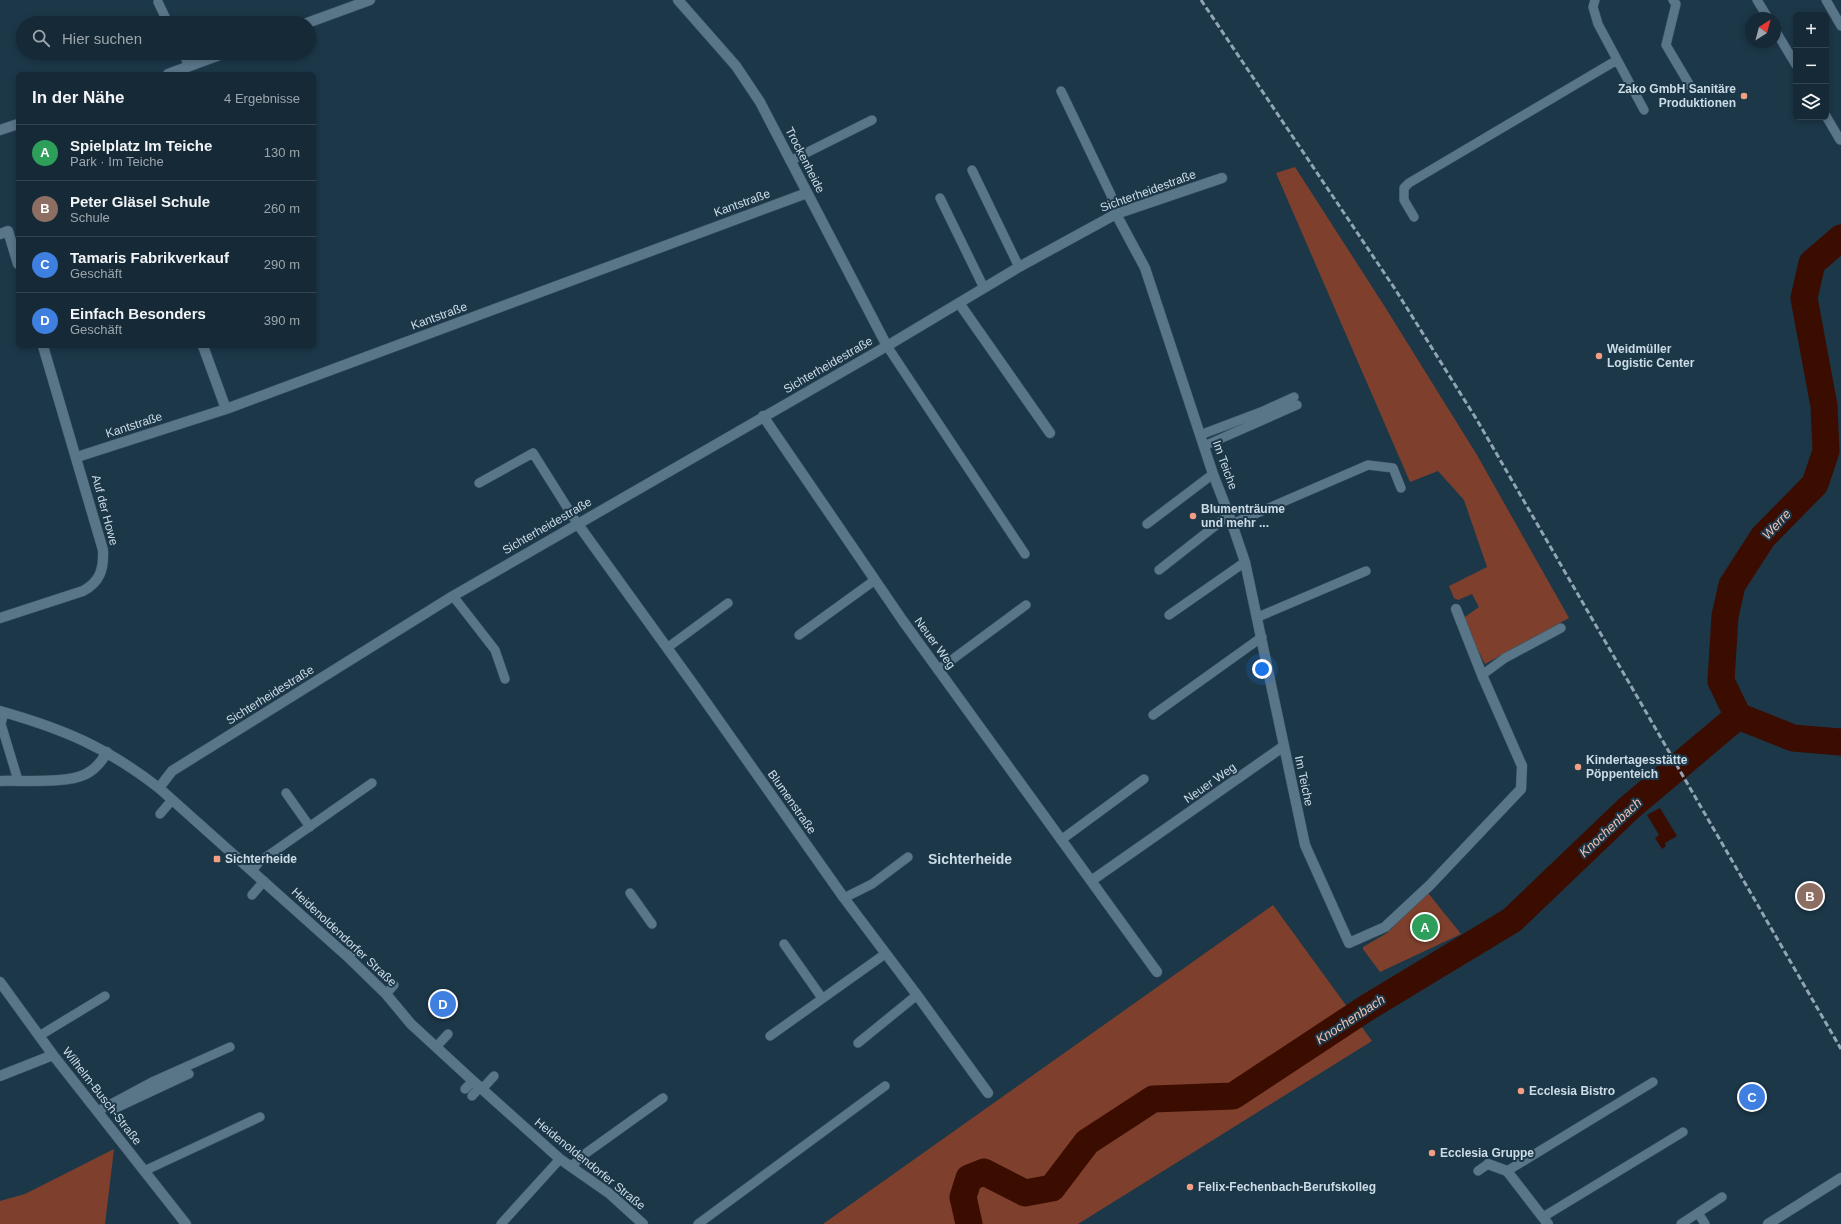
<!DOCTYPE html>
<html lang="de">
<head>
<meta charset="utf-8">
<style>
  :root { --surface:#152936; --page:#223542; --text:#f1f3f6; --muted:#9da6ad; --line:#344551; --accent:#95b2f1 }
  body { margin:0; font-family:Arial,sans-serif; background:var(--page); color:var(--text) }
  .controls { position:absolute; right:12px; top:12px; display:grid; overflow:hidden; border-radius:6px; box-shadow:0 2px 6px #0003 }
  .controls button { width:36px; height:36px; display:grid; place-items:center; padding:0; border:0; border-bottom:1px solid var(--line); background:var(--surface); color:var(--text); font:20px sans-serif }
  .compass { position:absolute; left:1745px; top:12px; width:36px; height:36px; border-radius:50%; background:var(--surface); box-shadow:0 2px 6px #0003; rotate:36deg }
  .you { position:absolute; left:1262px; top:669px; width:14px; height:14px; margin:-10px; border:3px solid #fff; border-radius:50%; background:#1a73e8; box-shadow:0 0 0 6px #1a73e833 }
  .badge { display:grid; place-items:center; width:26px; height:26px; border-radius:50%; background:var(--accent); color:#fff; font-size:13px; font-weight:700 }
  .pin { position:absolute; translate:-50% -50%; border:2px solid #fff; box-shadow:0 1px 4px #0006 }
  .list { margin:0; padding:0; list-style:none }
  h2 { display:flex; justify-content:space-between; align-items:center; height:52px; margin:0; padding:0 16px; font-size:17px }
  h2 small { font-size:13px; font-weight:400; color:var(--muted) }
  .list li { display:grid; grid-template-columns:26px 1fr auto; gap:12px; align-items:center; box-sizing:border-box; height:56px; padding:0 16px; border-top:1px solid var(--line) }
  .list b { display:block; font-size:15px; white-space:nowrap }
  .list p { margin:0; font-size:13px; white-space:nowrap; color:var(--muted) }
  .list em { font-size:13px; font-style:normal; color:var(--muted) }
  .icon { flex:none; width:22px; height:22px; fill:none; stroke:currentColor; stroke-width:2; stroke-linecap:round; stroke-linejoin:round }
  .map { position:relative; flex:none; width:1841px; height:1224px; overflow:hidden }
  .search { position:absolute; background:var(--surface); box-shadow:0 2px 6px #0003; left:16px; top:16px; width:300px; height:44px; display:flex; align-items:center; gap:10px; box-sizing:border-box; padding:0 14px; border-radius:22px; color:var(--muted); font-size:15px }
  .panel { position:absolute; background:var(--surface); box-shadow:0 2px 6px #0003; left:16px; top:72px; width:300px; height:276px; border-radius:6px }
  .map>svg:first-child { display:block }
  .green { fill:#7e402c }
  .water { fill:#3b0c00 }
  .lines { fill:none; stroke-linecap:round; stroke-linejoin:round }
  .river { stroke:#3b0c00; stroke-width:27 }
  .lane-casing { stroke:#3b5362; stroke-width:10 }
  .street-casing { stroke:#3b5362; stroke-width:11 }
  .secondary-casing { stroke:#3b5362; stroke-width:11 }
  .lane { stroke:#597588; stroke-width:9 }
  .street { stroke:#597588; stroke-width:10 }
  .secondary { stroke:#597588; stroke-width:10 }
  .rail { stroke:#90a4b1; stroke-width:3; stroke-dasharray:6 3; stroke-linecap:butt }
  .poi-dot { fill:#f39f84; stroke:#1c3748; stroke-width:1.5 }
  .labels { text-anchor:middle; stroke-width:4; stroke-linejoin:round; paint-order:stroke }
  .poi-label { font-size:12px; font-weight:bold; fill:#ccdce7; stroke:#1c3748; text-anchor:start }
  .street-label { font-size:12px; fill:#ccdce7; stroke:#1c3748 }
  .water-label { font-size:13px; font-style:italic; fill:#f5c2b1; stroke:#1c3748 }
  .quarter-label { font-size:14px; font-weight:bold; fill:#ccdce7; stroke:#1c3748 }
</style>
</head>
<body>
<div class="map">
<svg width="1841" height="1224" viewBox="0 0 1841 1224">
  <rect width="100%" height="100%" fill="#1c3748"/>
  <path class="green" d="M 1295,167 L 1385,307 L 1477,455 L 1569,618 L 1485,664 L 1462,619 L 1479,607 L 1472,594 L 1458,600 L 1454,598 L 1449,586 L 1487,567 L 1464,500 L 1438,471 L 1410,482 L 1276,173 Z
    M 1428,893 L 1461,934 L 1380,972 L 1363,949 L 1363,947 L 1387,933 Z
    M 1273,905 L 1372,1041 L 1078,1224 L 823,1224 Z
    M 114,1149 L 105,1224 L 0,1224 L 0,1201 L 25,1194 Z"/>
  <path class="water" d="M 1660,808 L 1677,836 L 1665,843 L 1666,846 L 1662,849 L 1655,838 L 1659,835 L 1647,815 Z"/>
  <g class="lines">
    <path class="river" d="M 1841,238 L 1812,263 L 1804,298 L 1824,406 L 1826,451 L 1815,484 L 1763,537 L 1732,585 L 1725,616 L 1721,681 L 1738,716 L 1793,738 L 1841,742
      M 969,1224 L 963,1197 L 969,1178 L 984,1172 L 1025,1193 L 1052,1188 L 1087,1142 L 1153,1099 L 1233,1096 L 1368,1007 L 1512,920 L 1629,808 L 1738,716"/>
    <g class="lane-casing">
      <path id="lane" d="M 1595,0 L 1593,7 L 1598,24 L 1644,110
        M 1673,0 L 1676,4 L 1666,45 L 1692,89
        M 1757,0 L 1768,18
        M 1826,0 L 1841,26
        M 158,2 L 168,23
        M 1775,30 L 1796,65
        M 183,53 L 189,66
        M 1061,91 L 1111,195 L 1116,214
        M 1826,116 L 1840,140 L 1841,138
        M 790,161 L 872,120
        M 972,170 L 1019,267
        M 940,198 L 984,288
        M 1414,217 L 1404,200 L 1404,188 L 1409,183 L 1617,60
        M 887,346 L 1025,554
        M 1200,435 L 1261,412 L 1294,397
        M 1204,446 L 1297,405
        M 479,483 L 533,453 L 577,523
        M 1147,524 L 1213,474
        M 1232,524 L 1368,465 L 1393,468 L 1401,488
        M 1159,570 L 1229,515
        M 453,596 L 495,650 L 505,679
        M 1169,615 L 1245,562
        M 1258,617 L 1366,571
        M 799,635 L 875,580
        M 667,648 L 728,603
        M 938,670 L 1026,605
        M 1482,675 L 1505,658 L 1561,628
        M 4,712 L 1,724 L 18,780
        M 1153,715 L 1262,637
        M 286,793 L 310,827
        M 160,814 L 172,800
        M 1061,840 L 1144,779
        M 252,871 L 259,862 L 372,783
        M 630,893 L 652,924
        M 252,895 L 264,881
        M 844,898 L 872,884 L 908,857
        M 784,944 L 822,998
        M 348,957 L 355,949
        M 386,994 L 394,985
        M 39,1036 L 105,996
        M 770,1036 L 885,954
        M 858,1043 L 917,995
        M 436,1047 L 448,1034
        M 465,1089 L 473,1081
        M 482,1089 L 494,1076
        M 472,1096 L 480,1087
        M 114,1109 L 189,1074
        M 98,1111 L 154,1081 L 230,1047
        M 571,1167 L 582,1156 L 663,1098
        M 144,1171 L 260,1117
        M 1478,1171 L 1488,1164
        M 1507,1171 L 1653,1082
        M 1698,1213 L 1705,1224
        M 1543,1217 L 1683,1132
        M 501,1224 L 560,1159
        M 698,1224 L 885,1086
        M 1681,1224 L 1722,1197"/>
    </g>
    <g class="street-casing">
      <path id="street" d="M 678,0 L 736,66 L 760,102 L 887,346
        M 1116,214 L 1145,268 L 1213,474 L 1229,515 L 1245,562 L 1305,845 L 1349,943 L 1385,927 L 1430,885 L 1521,789 L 1522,766 L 1482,675 L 1456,609
        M 0,234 L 8,231 L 18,264
        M 959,303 L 1050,433
        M 203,346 L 226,409
        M 763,416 L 903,621 L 1157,972
        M 77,457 L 226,409 L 807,193
        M 577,523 L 696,688 L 844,898 L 917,995 L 988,1093
        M 0,618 L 83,591 C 100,582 104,569 103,550 L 43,346
        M 0,781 C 23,780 66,784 86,774 C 96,769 102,761 107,752
        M 159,788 L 172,771 L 453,596 L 887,346 L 1019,267 L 1116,214 L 1222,178
        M 1091,881 L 1284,746
        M 0,982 L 53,1055 L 186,1224
        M 0,1076 L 53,1055
        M 1488,1164 L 1507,1171 L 1548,1224"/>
    </g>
    <g class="secondary-casing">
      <path id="secondary" d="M 307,23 L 370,0
        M 168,74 L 225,53
        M 0,130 L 18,124
        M 0,711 C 64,729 106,747 159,788 L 348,957 L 386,994 L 411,1024 L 473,1081 L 560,1159 L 610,1194 L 643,1224
        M 1768,1224 L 1841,1178"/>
    </g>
    <use href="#lane" class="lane"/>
    <use href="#street" class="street"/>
    <use href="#secondary" class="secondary"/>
    <path class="rail" d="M 1201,0 L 1395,289 L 1477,420 L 1841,1049"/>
  </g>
  <g class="poi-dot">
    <circle cx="1744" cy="96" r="4"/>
    <circle cx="1599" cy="356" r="4"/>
    <circle cx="1193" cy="516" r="4"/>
    <circle cx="1578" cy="767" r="4"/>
    <rect x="213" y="855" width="8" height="8" rx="2"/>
    <circle cx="1521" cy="1091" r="4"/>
    <circle cx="1432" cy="1153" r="4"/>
    <circle cx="1190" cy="1187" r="4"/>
  </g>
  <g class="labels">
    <g class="poi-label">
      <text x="1736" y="93" text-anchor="end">Zako GmbH Sanitäre<tspan x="1736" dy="14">Produktionen</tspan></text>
      <text x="1607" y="353">Weidmüller<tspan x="1607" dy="14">Logistic Center</tspan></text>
      <text x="1201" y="513">Blumenträume<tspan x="1201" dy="14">und mehr ...</tspan></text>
      <text x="1586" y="764">Kindertagesstätte<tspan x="1586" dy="14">Pöppenteich</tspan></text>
      <text x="225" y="863">Sichterheide</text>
      <text x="1529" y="1095">Ecclesia Bistro</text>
      <text x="1440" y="1157">Ecclesia Gruppe</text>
      <text x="1198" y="1191">Felix-Fechenbach-Berufskolleg</text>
    </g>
    <g class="street-label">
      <text transform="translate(805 160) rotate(63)" y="4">Trockenheide</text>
      <text transform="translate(1148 191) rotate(-20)" y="4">Sichterheidestraße</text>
      <text transform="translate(742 203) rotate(-20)" y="4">Kantstraße</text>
      <text transform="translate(439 316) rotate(-20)" y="4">Kantstraße</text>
      <text transform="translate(828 365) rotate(-30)" y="4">Sichterheidestraße</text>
      <text transform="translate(134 425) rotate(-18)" y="4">Kantstraße</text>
      <text transform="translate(1225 465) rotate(70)" y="4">Im Teiche</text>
      <text transform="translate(105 510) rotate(75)" y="4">Auf der Howe</text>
      <text transform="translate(547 526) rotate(-30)" y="4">Sichterheidestraße</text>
      <text transform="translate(935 643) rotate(54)" y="4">Neuer Weg</text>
      <text transform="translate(270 695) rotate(-32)" y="4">Sichterheidestraße</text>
      <text transform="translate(1304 781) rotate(78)" y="4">Im Teiche</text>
      <text transform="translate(1210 783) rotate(-35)" y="4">Neuer Weg</text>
      <text transform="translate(792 802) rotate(55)" y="4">Blumenstraße</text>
      <text transform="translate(344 937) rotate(43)" y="4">Heidenoldendorfer Straße</text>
      <text transform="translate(102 1096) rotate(52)" y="4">Wilhelm-Busch-Straße</text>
      <text transform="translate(590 1164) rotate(39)" y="4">Heidenoldendorfer Straße</text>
    </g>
    <g class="water-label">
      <text transform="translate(1776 524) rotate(-47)" y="5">Werre</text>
      <text transform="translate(1610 827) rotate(-43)" y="5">Knochenbach</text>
      <text transform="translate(1350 1019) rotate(-33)" y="5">Knochenbach</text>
    </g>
    <g class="quarter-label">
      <text x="970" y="864">Sichterheide</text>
    </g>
  </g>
</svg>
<div class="controls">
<button>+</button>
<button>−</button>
<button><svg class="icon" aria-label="layers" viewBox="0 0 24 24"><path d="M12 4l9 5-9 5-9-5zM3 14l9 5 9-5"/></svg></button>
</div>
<svg class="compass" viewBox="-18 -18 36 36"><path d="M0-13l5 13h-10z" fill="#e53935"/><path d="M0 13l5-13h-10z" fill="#9da6ad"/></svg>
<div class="you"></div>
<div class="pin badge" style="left:1425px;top:927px;background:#2e9e5b">A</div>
<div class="pin badge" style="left:1810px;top:896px;background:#8d6e63">B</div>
<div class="pin badge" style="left:1752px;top:1097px;background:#3f7fe0">C</div>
<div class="pin badge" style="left:443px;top:1004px;background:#3f7fe0">D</div>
<div class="search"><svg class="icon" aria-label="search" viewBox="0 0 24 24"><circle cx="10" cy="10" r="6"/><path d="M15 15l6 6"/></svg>Hier suchen</div>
<section class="panel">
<h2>In der Nähe<small>4 Ergebnisse</small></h2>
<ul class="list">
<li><span class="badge" style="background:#2e9e5b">A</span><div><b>Spielplatz Im Teiche</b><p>Park · Im Teiche</p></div><em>130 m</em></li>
<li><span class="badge" style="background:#8d6e63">B</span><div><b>Peter Gläsel Schule</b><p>Schule</p></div><em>260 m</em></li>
<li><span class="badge" style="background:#3f7fe0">C</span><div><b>Tamaris Fabrikverkauf</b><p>Geschäft</p></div><em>290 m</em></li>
<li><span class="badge" style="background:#3f7fe0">D</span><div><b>Einfach Besonders</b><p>Geschäft</p></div><em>390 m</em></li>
</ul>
</section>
</div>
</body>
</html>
